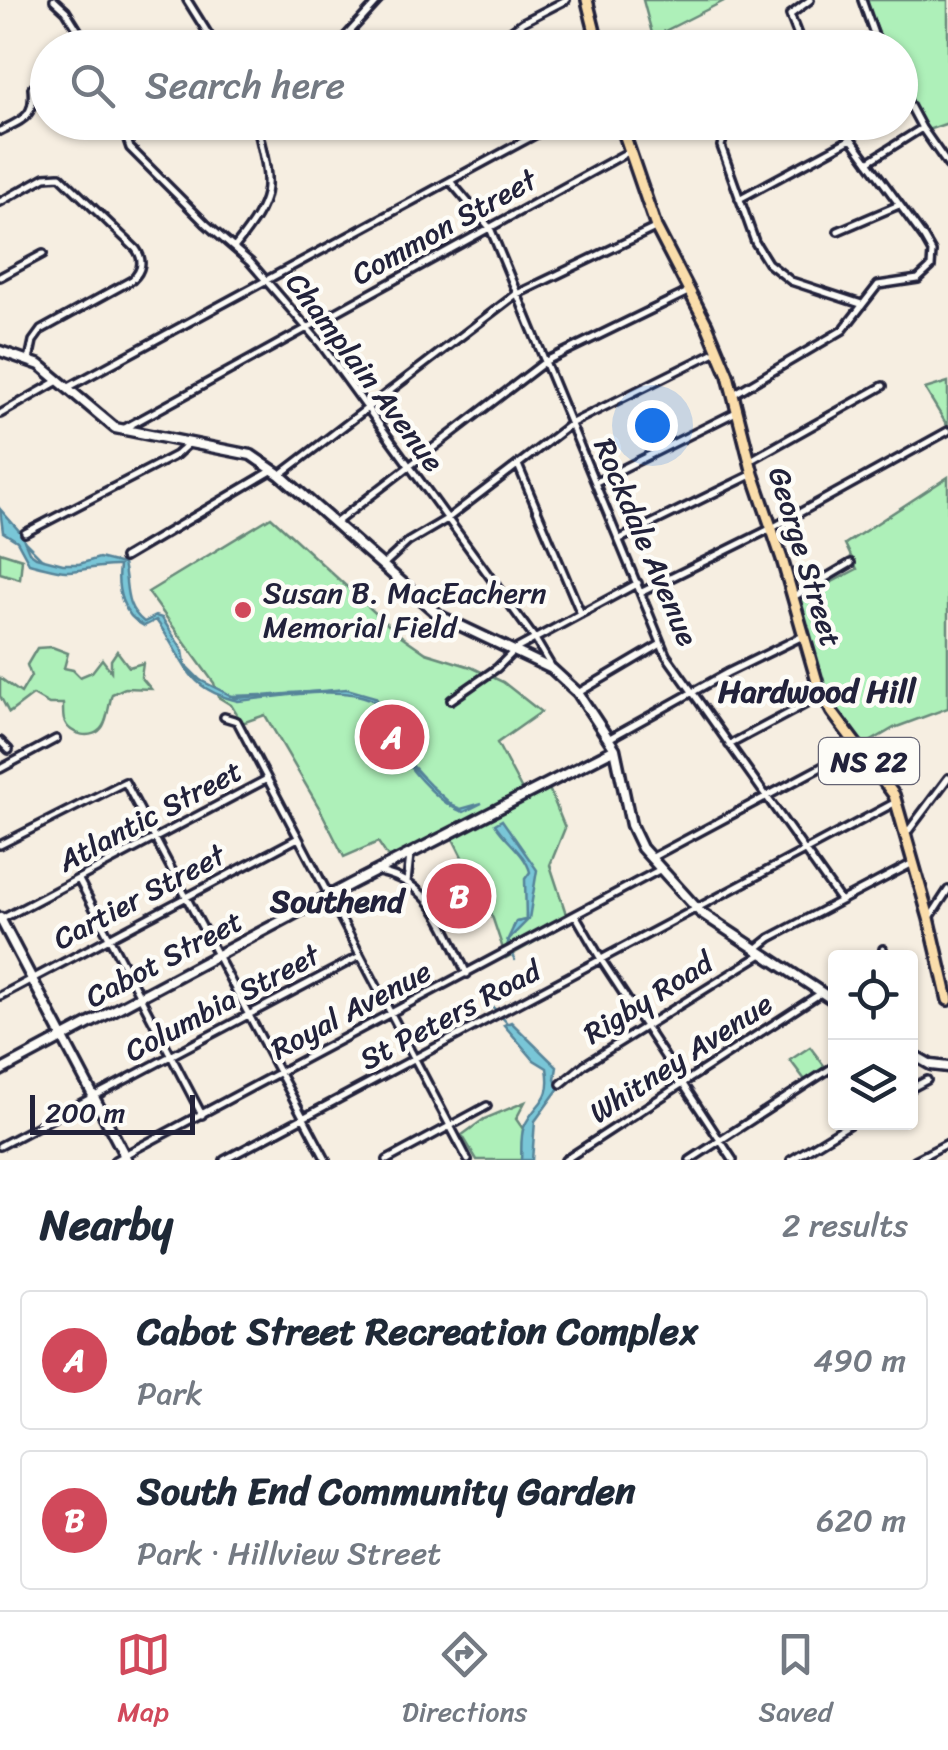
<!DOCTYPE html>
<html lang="en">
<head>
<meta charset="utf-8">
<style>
  :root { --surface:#fff; --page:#f6f6f7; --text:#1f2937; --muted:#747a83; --line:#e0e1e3; --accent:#d1495b }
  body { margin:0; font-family:Sriracha,sans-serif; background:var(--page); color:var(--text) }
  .controls { position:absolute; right:30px; bottom:30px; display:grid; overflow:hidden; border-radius:10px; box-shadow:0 2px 8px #0004 }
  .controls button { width:90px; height:90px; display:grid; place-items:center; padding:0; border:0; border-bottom:2px solid var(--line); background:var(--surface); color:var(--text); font:50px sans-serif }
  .scale { position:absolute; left:30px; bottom:25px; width:165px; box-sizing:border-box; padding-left:10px; border:5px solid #22223b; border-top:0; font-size:28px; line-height:35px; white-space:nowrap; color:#22223b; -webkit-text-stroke:8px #fdfcf7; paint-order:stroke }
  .you { position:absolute; left:652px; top:425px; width:35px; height:35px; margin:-25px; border:8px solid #fff; border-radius:50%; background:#1a73e8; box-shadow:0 0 0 15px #1a73e833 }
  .badge { display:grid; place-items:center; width:65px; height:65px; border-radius:50%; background:var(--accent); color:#fff; font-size:32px; font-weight:700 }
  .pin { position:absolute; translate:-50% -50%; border:5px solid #fff; box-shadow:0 2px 10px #0006 }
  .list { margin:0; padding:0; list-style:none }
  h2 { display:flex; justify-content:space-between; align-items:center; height:130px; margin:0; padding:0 40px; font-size:42px }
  h2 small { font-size:32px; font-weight:400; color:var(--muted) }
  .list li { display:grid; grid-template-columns:65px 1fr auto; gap:30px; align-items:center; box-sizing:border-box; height:140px; margin:0 20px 20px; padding:0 20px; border:2px solid var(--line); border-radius:10px }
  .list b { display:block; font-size:38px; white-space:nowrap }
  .list p { margin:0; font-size:32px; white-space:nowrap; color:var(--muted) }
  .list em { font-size:32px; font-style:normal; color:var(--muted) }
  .icon { flex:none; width:55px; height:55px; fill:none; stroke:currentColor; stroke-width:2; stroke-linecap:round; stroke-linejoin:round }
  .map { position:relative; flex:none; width:948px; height:1160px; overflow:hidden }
  .search { position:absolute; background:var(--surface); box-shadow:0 2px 8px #0004; left:30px; right:30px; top:30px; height:110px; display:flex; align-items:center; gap:25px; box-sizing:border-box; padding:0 35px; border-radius:55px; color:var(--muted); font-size:38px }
  .sheet { height:450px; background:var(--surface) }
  nav { display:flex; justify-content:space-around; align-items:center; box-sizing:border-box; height:140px; border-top:2px solid var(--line); background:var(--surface); font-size:28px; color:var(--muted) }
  nav a { display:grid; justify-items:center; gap:5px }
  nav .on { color:var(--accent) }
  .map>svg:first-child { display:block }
  .green { fill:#aef0b9; stroke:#68897a; stroke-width:2.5 }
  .water { fill:#79c6d7; stroke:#568499; stroke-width:2.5 }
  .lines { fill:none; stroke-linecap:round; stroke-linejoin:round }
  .stream { stroke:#568499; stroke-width:2.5 }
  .street-casing { stroke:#22223b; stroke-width:12 }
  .secondary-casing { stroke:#22223b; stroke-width:15 }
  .primary-casing { stroke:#22223b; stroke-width:16 }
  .street { stroke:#fdfcf7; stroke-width:5 }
  .secondary { stroke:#fdfcf7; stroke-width:8 }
  .primary { stroke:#faddab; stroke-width:9 }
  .poi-dot { fill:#d1495b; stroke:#fdfcf7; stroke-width:4 }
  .labels { text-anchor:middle; stroke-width:9; stroke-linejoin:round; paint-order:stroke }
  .shield { fill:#fdfcf7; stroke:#646373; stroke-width:2.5 }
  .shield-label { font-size:28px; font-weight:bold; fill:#22223b }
  .street-label { font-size:30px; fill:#22223b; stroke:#fdfcf7 }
  .poi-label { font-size:30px; fill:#22223b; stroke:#fdfcf7; text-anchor:start }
  .neighbourhood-label { font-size:32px; font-weight:bold; fill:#22223b; stroke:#fdfcf7 }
</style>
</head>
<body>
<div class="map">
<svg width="948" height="1160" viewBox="0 0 948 1160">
  <rect width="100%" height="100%" fill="#f6eee1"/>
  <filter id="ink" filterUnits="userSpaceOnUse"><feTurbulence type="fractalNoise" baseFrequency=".01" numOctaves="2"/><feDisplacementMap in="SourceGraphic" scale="20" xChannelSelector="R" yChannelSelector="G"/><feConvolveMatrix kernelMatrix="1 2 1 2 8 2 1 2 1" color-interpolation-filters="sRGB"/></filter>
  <g filter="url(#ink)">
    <path class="green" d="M 643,0 L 726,0 L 653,37 Z
      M 865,0 L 948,0 L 948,123 L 922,132 L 901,82 L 900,48 L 885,47 Z
      M 948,382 L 948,427 L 925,389 Z
      M 948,477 L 948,708 L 894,728 L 861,747 L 825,693 L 798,600 L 857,569 L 845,544 Z
      M 271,517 L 397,633 L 426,653 L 471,667 L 503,682 L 541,712 L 497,743 L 525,796 L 548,786 L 565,828 L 550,865 L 569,923 L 506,958 L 493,919 L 452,837 L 394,866 L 378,842 L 344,857 L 320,809 L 265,715 L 242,723 L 231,705 L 218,697 L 214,683 L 148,592 Z
      M 0,552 L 22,559 L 20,579 L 0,573 Z
      M 52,647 L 68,653 L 64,668 L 73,670 L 80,677 L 92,672 L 102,659 L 111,671 L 111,660 L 117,651 L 129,667 L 143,663 L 141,677 L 151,689 L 125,688 L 112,694 C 109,703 108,718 103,726 C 94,741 69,736 64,720 C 63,718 63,706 63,704 L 49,704 L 33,695 L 9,713 L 0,696 L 0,678 L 21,693 L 31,676 L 27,665 L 37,648 Z
      M 459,874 L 476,908 L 459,917 L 441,884 Z
      M 810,1047 L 826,1068 L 805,1080 L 790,1060 Z
      M 525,1102 L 516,1119 L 523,1129 L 521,1160 L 477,1160 L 462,1135 L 484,1119 Z"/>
    <path class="water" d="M 0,509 L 21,533 L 29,552 L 36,557 L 63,564 L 79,564 L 99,558 L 123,564 C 129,585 122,604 144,622 L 156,616 L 162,618 L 183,651 L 186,668 L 196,678 L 236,698 L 347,689 L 375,697 L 393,720 L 402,725 L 410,764 L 431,786 L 453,806 L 461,809 L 482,803 L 464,812 C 444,807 406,769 401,749 C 399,740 403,735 400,726 C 387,720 385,707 372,700 C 340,684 274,698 238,701 C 183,688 186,660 156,620 L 144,626 C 122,615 116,589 119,566 C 101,565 86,570 69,571 C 62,572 37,565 29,563 L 17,541 L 3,532 Z
      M 502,820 L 537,870 L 529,919 L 507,941 L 516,922 L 526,920 L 525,879 L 530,872 C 525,853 505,841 495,824 Z
      M 511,1022 L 557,1067 L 555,1079 L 559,1088 L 535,1121 L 532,1160 L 521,1160 C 522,1150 520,1136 524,1127 C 536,1100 553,1103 547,1068 L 534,1060 L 504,1025 Z"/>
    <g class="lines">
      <path class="stream" d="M 25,542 L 41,558
        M 186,666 L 201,681
        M 290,693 L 332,691
        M 230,696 L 262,695
        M 389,718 L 402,728
        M 412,765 L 423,777
        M 513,928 L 516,922 L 526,920 L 526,915
        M 509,940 L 507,946 L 515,960
        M 491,1005 L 508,1024"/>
      <g class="street-casing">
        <path id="street" d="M 54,0 L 66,11 L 89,48
          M 187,0 L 217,48
          M 862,0 L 879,48
          M 335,48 L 379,0
          M 487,48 L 523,22 L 566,0
          M 803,48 L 790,15 L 810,0
          M 900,87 L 922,128 L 948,165
          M 121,122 L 130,148 L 206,224 L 250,262 L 320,343 L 535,639 L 551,666
          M 747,122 L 724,136 L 721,146 L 755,242 L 768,263 L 791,281 L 861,304
          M 0,131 C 24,119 35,117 32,88
          M 868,162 L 922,128
          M 450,181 L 490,228 L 666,655 L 840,900
          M 739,199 L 851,139
          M 0,202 L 45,177 L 60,176 L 136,249 C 144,260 142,271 132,280 L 41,330 L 33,341 L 29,360
          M 838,231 L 899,205
          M 234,248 C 277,194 271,187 256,122
          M 0,277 L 43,254
          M 69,387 L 546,129
          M 734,394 L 843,330 L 878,285 L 918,279 L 931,267 L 932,252 L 924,238 L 839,122
          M 0,414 L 58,381
          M 125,428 L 628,152
          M 751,460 L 883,386
          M 518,465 L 581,614
          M 280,475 L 515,295 L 655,228
          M 596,482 L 736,412
          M 334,524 L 546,361 L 690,291
          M 25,533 L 176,455 L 188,444
          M 620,539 L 753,474
          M 124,558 L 273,470
          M 383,565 L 408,542 L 447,519 L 572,423 L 717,351
          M 642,592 L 772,528 L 948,431
          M 795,596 L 851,563
          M 578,693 L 661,644
          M 451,700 L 497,668 L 516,649 L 638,583
          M 224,717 L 237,721 L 468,1160
          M 610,738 L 727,673 L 803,636
          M 0,741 L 9,750
          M 729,745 L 823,695
          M 0,769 L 56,739
          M 906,834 L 948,778
          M 0,845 L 125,782 L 326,1160
          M 651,858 L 857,748
          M 379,872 C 433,883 445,929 467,974
          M 79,880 L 202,1115
          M 407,882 L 410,855
          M 576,916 L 602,961 L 733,1160
          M 931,916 L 948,890
          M 0,920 L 267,779
          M 755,950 L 770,938 L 911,864
          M 882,958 L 883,949
          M 0,996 L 298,838
          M 910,1018 L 910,1036
          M 561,1084 L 585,1064 L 762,954
          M 910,1089 L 927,1080
          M 0,1146 L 360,956
          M 115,1160 L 661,869
          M 224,1160 L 896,802
          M 387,1160 L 487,1106
          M 565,1160 L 821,993
          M 690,1160 L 836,1065
          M 791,1160 L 853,1122
          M 915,1160 L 948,1143"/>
      </g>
      <g class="secondary-casing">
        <path id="secondary" d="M 0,351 L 40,365 L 115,428 L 251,455 L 280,475 L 440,616 L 552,669 L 578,693 L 615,749 L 631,825 L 642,848 L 700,912 L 836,1002
          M 0,918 L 127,1160
          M 910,1053 L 931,1065 L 948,1067
          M 0,1071 L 351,884 L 615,749"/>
      </g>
      <g class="primary-casing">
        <path id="primary" d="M 587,0 L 599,48
          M 620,122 L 656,227 L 707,325 L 728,375 L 753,474 L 782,559 L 818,685 L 832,712 L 894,795 L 929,918 L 948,1000"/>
      </g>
      <use href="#street" class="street"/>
      <use href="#secondary" class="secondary"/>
      <use href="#primary" class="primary"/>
    </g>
  </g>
  <circle class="poi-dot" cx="243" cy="610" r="10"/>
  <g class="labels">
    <rect class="shield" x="819" y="738" width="100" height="46" rx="8"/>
    <g class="shield-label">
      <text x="869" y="771">NS 22</text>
    </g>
    <g class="street-label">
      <text transform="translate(444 227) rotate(-29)" y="10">Common Street</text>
      <text transform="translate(365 372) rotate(53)" y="10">Champlain Avenue</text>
      <text transform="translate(646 542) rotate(67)" y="10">Rockdale Avenue</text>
      <text transform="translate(805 557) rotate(73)" y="10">George Street</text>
      <text transform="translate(150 816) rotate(-28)" y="10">Atlantic Street</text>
      <text transform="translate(139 897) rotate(-28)" y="10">Cartier Street</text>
      <text transform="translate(164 959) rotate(-28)" y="10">Cabot Street</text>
      <text transform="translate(648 998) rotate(-32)" y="10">Rigby Road</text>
      <text transform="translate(222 1003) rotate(-28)" y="10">Columbia Street</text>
      <text transform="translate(351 1010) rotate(-28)" y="10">Royal Avenue</text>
      <text transform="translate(450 1015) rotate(-28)" y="10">St Peters Road</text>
      <text transform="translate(681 1058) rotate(-33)" y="10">Whitney Avenue</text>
    </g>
    <g class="poi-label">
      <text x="263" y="603">Susan B. MacEachern<tspan x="263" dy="34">Memorial Field</tspan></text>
    </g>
    <g class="neighbourhood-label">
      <text x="817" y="702">Hardwood Hill</text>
      <text x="337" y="912">Southend</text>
    </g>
  </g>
</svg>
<div class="controls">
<button><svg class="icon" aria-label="locate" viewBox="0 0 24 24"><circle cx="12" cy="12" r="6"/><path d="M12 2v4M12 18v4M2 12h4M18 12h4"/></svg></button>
<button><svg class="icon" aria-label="layers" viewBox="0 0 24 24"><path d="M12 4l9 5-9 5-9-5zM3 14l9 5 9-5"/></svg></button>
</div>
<div class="scale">200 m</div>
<div class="you"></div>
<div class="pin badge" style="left:392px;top:737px">A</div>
<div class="pin badge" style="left:459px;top:896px">B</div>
<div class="search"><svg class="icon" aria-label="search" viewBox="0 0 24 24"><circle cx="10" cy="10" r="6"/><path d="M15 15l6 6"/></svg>Search here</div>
</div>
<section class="sheet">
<h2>Nearby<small>2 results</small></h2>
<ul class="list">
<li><span class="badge">A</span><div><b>Cabot Street Recreation Complex</b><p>Park</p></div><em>490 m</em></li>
<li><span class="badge">B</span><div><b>South End Community Garden</b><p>Park · Hillview Street</p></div><em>620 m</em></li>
</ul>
</section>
<nav>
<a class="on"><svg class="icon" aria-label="map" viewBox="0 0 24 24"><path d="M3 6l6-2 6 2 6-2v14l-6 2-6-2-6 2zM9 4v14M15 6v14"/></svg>Map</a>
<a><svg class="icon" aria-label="directions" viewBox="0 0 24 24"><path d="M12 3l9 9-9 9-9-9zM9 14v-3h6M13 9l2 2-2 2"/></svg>Directions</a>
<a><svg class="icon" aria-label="saved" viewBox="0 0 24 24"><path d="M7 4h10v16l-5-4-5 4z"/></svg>Saved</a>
</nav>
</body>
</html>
